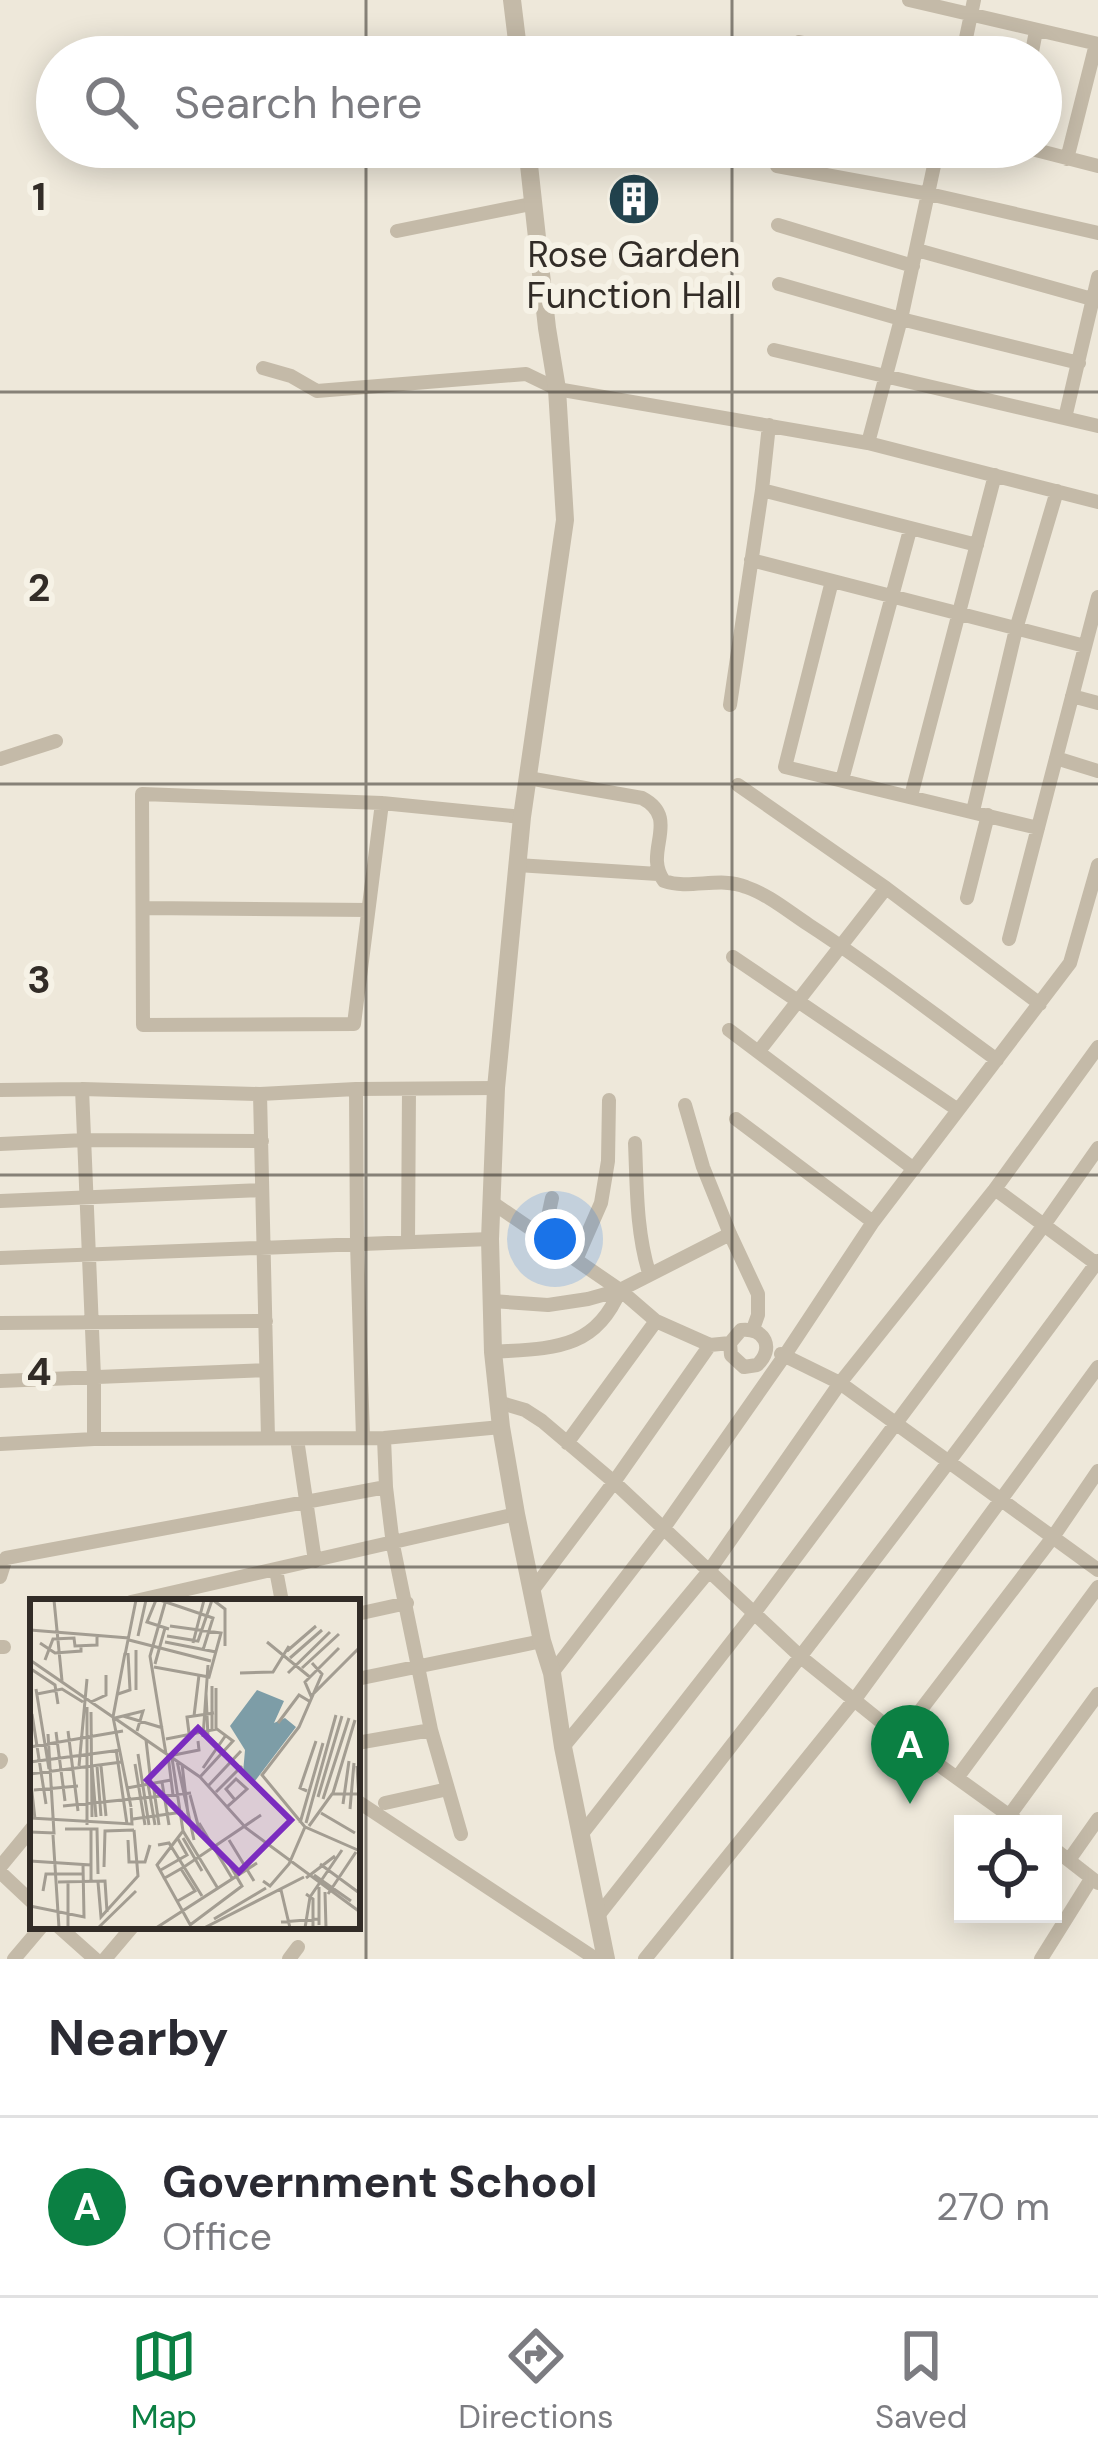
<!DOCTYPE html>
<html lang="en">
<head>
<meta charset="utf-8">
<style>
  :root { --surface:#fff; --page:#f7f7f7; --text:#2b2b33; --muted:#7c7c81; --line:#e1e1e2; --accent:#0b8043 }
  body { margin:0; font-family:"DM Sans",sans-serif; background:var(--page); color:var(--text) }
  .controls { position:absolute; right:36px; bottom:36px; display:grid; overflow:hidden; border-radius:0px; box-shadow:0 6px 30px #0003 }
  .controls button { width:108px; height:108px; display:grid; place-items:center; padding:0; border:0; border-bottom:3px solid var(--line); background:var(--surface); color:var(--text); font:60px sans-serif }
  .you { position:absolute; left:555px; top:1239px; width:42px; height:42px; margin:-30px; border:9px solid #fff; border-radius:50%; background:#1a73e8; box-shadow:0 0 0 18px #1a73e833 }
  .badge { display:grid; place-items:center; width:78px; height:78px; border-radius:50%; background:var(--accent); color:#fff; font-size:39px; font-weight:700 }
  .pin { position:absolute; translate:-50% -99px; filter:drop-shadow(0 3px 6px #0008) }
  .pin::after { content:''; position:absolute; top:63px; width:42px; height:36px; background:inherit; clip-path:polygon(0 0,100% 0,50% 100%) }
  .list { margin:0; padding:0; list-style:none }
  h2 { display:flex; justify-content:space-between; align-items:center; height:156px; margin:0; padding:0 48px; font-size:51px }
  h2 small { font-size:39px; font-weight:400; color:var(--muted) }
  .list li { display:grid; grid-template-columns:78px 1fr auto; gap:36px; align-items:center; box-sizing:border-box; height:180px; padding:0 48px; border-top:3px solid var(--line) }
  .list b { display:block; font-size:45px; white-space:nowrap }
  .list p { margin:0; font-size:39px; white-space:nowrap; color:var(--muted) }
  .list em { font-size:39px; font-style:normal; color:var(--muted) }
  .icon { flex:none; width:66px; height:66px; fill:none; stroke:currentColor; stroke-width:2; stroke-linecap:round; stroke-linejoin:round }
  .map { position:relative; flex:none; width:1098px; height:1959px; overflow:hidden }
  .search { position:absolute; background:var(--surface); box-shadow:0 6px 30px #0003; left:36px; right:36px; top:36px; height:132px; display:flex; align-items:center; gap:30px; box-sizing:border-box; padding:0 42px; border-radius:66px; color:var(--muted); font-size:45px }
  .sheet { height:336px; background:var(--surface) }
  nav { display:flex; justify-content:space-around; align-items:center; box-sizing:border-box; height:168px; border-top:3px solid var(--line); background:var(--surface); font-size:33px; color:var(--muted) }
  nav a { display:grid; justify-items:center; gap:6px }
  nav .on { color:var(--accent) }
  .map>svg:first-child { display:block }
  .lines { fill:none; stroke-linecap:round; stroke-linejoin:round }
  .minor { stroke:#c4baa8; stroke-width:14 }
  .tertiary { stroke:#c4baa8; stroke-width:18 }
  .grid { fill:none; stroke:#322c27; stroke-width:3; stroke-opacity:0.55 }
  .labels { text-anchor:middle; stroke-width:12; stroke-linejoin:round; paint-order:stroke }
  .poi-label { font-size:36px; fill:#322c27; stroke:#f6f2e6 }
  .inset-road { fill:none; stroke:#a39d92; stroke-width:3 }
  .view { fill:#7b2cbf; fill-opacity:0.15; stroke:#7b2cbf; stroke-width:6 }
  .inset-edge { fill:none; stroke:#322c27; stroke-width:6 }
  .grid-label { font-size:39px; text-anchor:middle; font-weight:bold; fill:#322c27; stroke:#f6f2e6; stroke-width:12; stroke-linejoin:round; paint-order:stroke }
</style>
</head>
<body>
<div class="map">
<svg width="1098" height="1959" viewBox="0 0 1098 1959">
  <rect width="100%" height="100%" fill="#eee8da"/>
  <g class="lines">
    <path class="minor" d="M 909,0 L 1098,44
      M 799,42 L 873,57
      M 962,57 L 974,0
      M 1031,57 L 1036,31
      M 1024,147 L 1098,166
      M 1067,159 L 1096,44
      M 777,166 L 929,194 L 1098,233
      M 778,225 L 913,266
      M 397,231 L 531,204
      M 917,250 L 1092,299
      M 779,284 L 901,319 L 1079,363
      M 774,350 L 1098,426
      M 263,368 L 291,376 L 317,391 L 526,374 L 557,389 L 868,443 L 1098,502
      M 1065,418 L 1098,277
      M 868,443 L 901,319 L 938,147
      M 762,490 L 977,545
      M 751,560 L 1085,646
      M 832,581 L 785,767 L 1038,828
      M 1072,696 L 1098,703
      M 730,705 L 762,490 L 769,425
      M 1056,758 L 1098,771
      M 0,759 L 56,741
      M 528,778 L 642,798 C 682,819 642,852 664,881 C 690,890 720,876 746,887 C 769,895 789,912 809,925 C 874,967 935,1015 997,1060
      M 842,780 L 910,530
      M 738,785 L 886,888 L 1040,1004
      M 911,796 L 995,475
      M 382,803 L 354,1024 L 143,1025 L 142,794 L 382,803 L 522,817
      M 973,811 L 1016,629 L 1057,491
      M 517,865 L 658,874
      M 967,898 L 988,815
      M 144,908 L 368,910
      M 1009,939 L 1098,597
      M 733,957 L 958,1110
      M 729,1030 L 914,1169
      M 759,1051 L 886,888
      M 82,1089 L 94,1377 L 94,1439
      M 356,1089 L 357,1243 L 363,1438
      M 0,1090 L 82,1089 L 260,1094 L 356,1089 L 496,1088
      M 260,1094 L 268,1438
      M 685,1105 L 703,1167 L 730,1234 L 758,1294 L 758,1315 L 753,1329
      M 736,1119 L 873,1222
      M 635,1143 C 637,1187 636,1230 649,1273
      M 0,1144 L 85,1140 L 262,1141
      M 995,1189 L 1098,1265
      M 0,1201 L 261,1190
      M 490,1201 L 620,1290 L 656,1321 L 710,1345 L 730,1343 L 741,1330 C 765,1327 775,1349 757,1365 L 744,1367 L 731,1355 L 730,1343
      M 544,1235 L 552,1198
      M 408,1242 L 409,1089
      M 0,1258 L 490,1239
      M 576,1260 L 601,1203 L 608,1161 L 609,1100
      M 492,1301 L 548,1305 L 588,1299 L 620,1290 L 730,1234
      M 0,1323 L 266,1321
      M 493,1352 C 551,1348 595,1351 620,1290
      M 781,1354 L 840,1383 L 1098,1570
      M 0,1381 L 266,1370
      M 498,1402 L 525,1410 L 542,1421 L 614,1482 L 802,1658 L 900,1737 L 1021,1824
      M 384,1438 L 386,1487 L 393,1545 L 431,1730 L 461,1834
      M 297,1439 L 315,1561
      M 567,1443 L 656,1321
      M 0,1444 L 94,1439 L 384,1438 L 501,1427
      M 276,1570 L 282,1602
      M 0,1577 L 6,1558 L 386,1487
      M 532,1591 L 614,1482 L 710,1345
      M 131,1602 L 516,1514
      M 357,1614 L 407,1603
      M 0,1647 L 4,1647
      M 552,1673 L 663,1529 L 785,1355 L 873,1222 L 1070,963 L 1098,865
      M 357,1679 L 542,1641
      M 900,1737 L 1053,1537 L 1098,1471
      M 357,1743 L 431,1730
      M 563,1747 L 709,1571 L 840,1383 L 995,1189 L 1098,1047
      M 0,1762 L 1,1760
      M 957,1778 L 1098,1587
      M 357,1801 L 596,1959
      M 385,1803 L 448,1789
      M 1009,1816 L 1098,1694
      M 581,1835 L 755,1612 L 1044,1225 L 1098,1148
      M 1053,1848 L 1098,1883
      M 1069,1860 L 1098,1819
      M 0,1867 L 33,1827
      M 0,1872 L 33,1903
      M 597,1917 C 768,1701 935,1483 1098,1261
      M 58,1926 L 95,1959
      M 14,1959 L 42,1926
      M 105,1959 L 133,1926
      M 289,1959 L 298,1947
      M 645,1959 L 855,1699 L 1098,1367
      M 1041,1959 L 1091,1879"/>
    <path class="tertiary" d="M 512,0 L 519,57
      M 527,147 L 547,328 L 557,389 L 565,520 L 522,817 L 496,1088 L 490,1239 L 493,1352 L 501,1427 L 516,1514 L 542,1641 L 552,1673 L 563,1747 L 606,1959"/>
  </g>
  <path class="grid" d="M 366,0 L 366,57M 732,0 L 732,57M 366,147 L 366,1959M 732,147 L 732,1959M 0,392 L 1098,392M 0,784 L 1098,784M 0,1175 L 1098,1175M 0,1567 L 1098,1567"/>
  <defs>
    <g id="building-disc" transform="scale(2.7)"><circle r="9.5" fill="#22434e" stroke="#f6f2e6"/><path d="M-4-6H4V6H1V3H-1V6H-4ZM-2.5-4.3h1.7v1.8h-1.7ZM.8-4.3h1.7v1.8H.8ZM-2.5-1h1.7V.8h-1.7ZM.8-1h1.7V.8H.8Z" fill="#fff"/></g>
  </defs>
  <g fill-rule="evenodd">
    <use href="#building-disc" x="634" y="199"/>
  </g>
  <g class="labels">
    <g class="poi-label">
      <text x="634" y="267">Rose Garden<tspan x="634" dy="41">Function Hall</tspan></text>
    </g>
  </g>
  <g transform="translate(30 1599)">
    <rect width="330" height="330" fill="#eee8da"/>
    <path d="M 227,91 L 254,102 L 244,124 L 255,119 L 266,128 L 225,182 L 213,174 L 215,151 L 200,127 Z" fill="#7d9da7"/>
    <path class="inset-road" d="M 24,1 L 32,82M 126,1 L 117,23 L 139,30M 130,1 L 183,19 L 173,51M 183,1 L 195,10 L 195,47M 135,4 L 120,57 L 136,155M 0,31 L 99,39M 108,37 L 116,1M 137,37 L 168,42 L 182,1M 99,41 L 181,62M 135,43 L 186,53M 237,43 L 281,79M 10,44 L 25,54 L 51,52 L 51,46M 163,44 L 174,1M 309,49 L 275,83 L 281,97 L 330,48M 257,52 L 286,27M 95,54 L 83,118 L 101,208M 95,56 L 106,1M 260,59 L 292,31M 0,61 L 170,178 L 216,229 L 330,313M 15,61 L 23,40 L 44,39 L 45,47 L 67,46 L 67,38M 125,65 L 135,29M 124,68 L 179,78 L 191,34 L 140,27M 272,69 L 309,35M 1,70 L 25,86 L 28,105M 210,74 L 243,73 L 259,47M 258,74 L 300,33M 186,89 L 186,130M 6,90 L 19,170M 106,91 L 106,51M 176,94 L 178,138M 7,95 L 32,90 L 53,103M 88,95 L 100,91 L 98,54M 61,103 L 76,96 L 76,76M 57,108 L 57,226M 61,113 L 62,218M 2,115 L 16,205M 93,117 L 133,129M 164,117 L 169,76M 85,119 L 113,112 L 107,132M 248,124 L 269,96 L 279,102M 182,131 L 182,87M 38,132 L 48,212M 26,133 L 35,202M 159,134 L 157,118 L 184,114M 173,138 L 178,66M 136,140 L 187,130 L 203,142 L 170,178M 116,141 L 121,184M 0,148 L 93,132M 86,150 L 97,225M 108,155 L 119,226M 138,156 L 143,196M 139,157 L 169,151 L 168,142M 142,159 L 153,232 L 187,288M 147,162 L 164,241M 0,163 L 91,151M 105,165 L 115,226M 152,165 L 158,215M 49,167 L 57,80M 62,167 L 66,218M 67,167 L 71,217M 71,167 L 76,217M 327,167 L 330,215M 173,169 L 196,136M 0,175 L 92,163M 0,176 L 5,220M 132,183 L 139,226M 123,184 L 129,226M 118,185 L 125,226M 179,186 L 211,152M 97,189 L 141,181M 4,191 L 48,187M 277,192 L 270,189 L 286,142M 186,193 L 212,167M 303,194 L 325,121M 160,196 L 171,237M 288,198 L 312,117M 293,200 L 319,119M 313,205 L 319,162M 33,207 L 161,194M 198,207 L 205,201 L 217,190 L 206,180 L 196,190 L 205,201M 320,210 L 324,164M 291,214 L 325,234M 0,219 L 102,225 L 101,209M 103,220 L 153,213M 169,224 L 202,279M 270,224 L 293,144M 276,224 L 306,116M 279,227 L 302,195 L 330,195M 275,228 L 232,176 L 269,128 L 292,75 L 282,64M 35,230 L 67,230 L 68,275M 153,232 L 127,266 L 162,329M 0,233 L 24,234 L 18,135M 23,236 L 29,329M 153,239 L 172,272M 98,241 L 99,263 L 115,263 L 120,246M 199,241 L 224,282M 128,246 L 139,244 L 154,268 L 231,216M 0,262 L 61,266M 290,265 L 328,293M 74,268 L 75,232 L 104,231M 129,272 L 157,256 L 148,240M 284,276 L 321,302M 276,279 L 305,257M 133,280 L 154,268 L 172,297M 233,282 L 240,287 L 259,265 L 275,228 L 330,252M 28,283 L 75,282 L 77,313M 38,283 L 38,329M 61,283 L 61,230M 68,283 L 71,318 L 108,277 L 104,231M 289,288 L 289,326M 251,291 L 260,329M 13,292 L 16,275 L 53,275M 295,293 L 296,329M 276,295 L 283,300 L 283,329M 298,295 L 326,253M 146,303 L 165,292 L 151,270M 0,307 L 54,318 L 53,266M 184,320 L 236,289M 251,323 L 289,320M 160,326 L 212,287 L 200,266M 68,329 L 106,292M 126,329 L 227,264M 174,329 L 274,278M 275,329 L 280,298 L 312,251"/>
    <path class="view" d="M 168,129 L 261,221 L 209,273 L 117,181 Z"/>
    <rect width="330" height="330" class="inset-edge"/>
  </g>
  <g class="grid-label">
    <text x="39" y="210">1</text>
    <text x="39" y="601">2</text>
    <text x="39" y="993">3</text>
    <text x="39" y="1385">4</text>
  </g>
</svg>
<div class="controls">
<button><svg class="icon" aria-label="locate" viewBox="0 0 24 24"><circle cx="12" cy="12" r="6"/><path d="M12 2v4M12 18v4M2 12h4M18 12h4"/></svg></button>
</div>
<div class="you"></div>
<div class="pin badge" style="left:910px;top:1804px">A</div>
<div class="search"><svg class="icon" aria-label="search" viewBox="0 0 24 24"><circle cx="10" cy="10" r="6"/><path d="M15 15l6 6"/></svg>Search here</div>
</div>
<section class="sheet">
<h2>Nearby<small></small></h2>
<ul class="list">
<li><span class="badge">A</span><div><b>Government School</b><p>Office</p></div><em>270 m</em></li>
</ul>
</section>
<nav>
<a class="on"><svg class="icon" aria-label="map" viewBox="0 0 24 24"><path d="M3 6l6-2 6 2 6-2v14l-6 2-6-2-6 2zM9 4v14M15 6v14"/></svg>Map</a>
<a><svg class="icon" aria-label="directions" viewBox="0 0 24 24"><path d="M12 3l9 9-9 9-9-9zM9 14v-3h6M13 9l2 2-2 2"/></svg>Directions</a>
<a><svg class="icon" aria-label="saved" viewBox="0 0 24 24"><path d="M7 4h10v16l-5-4-5 4z"/></svg>Saved</a>
</nav>
</body>
</html>
